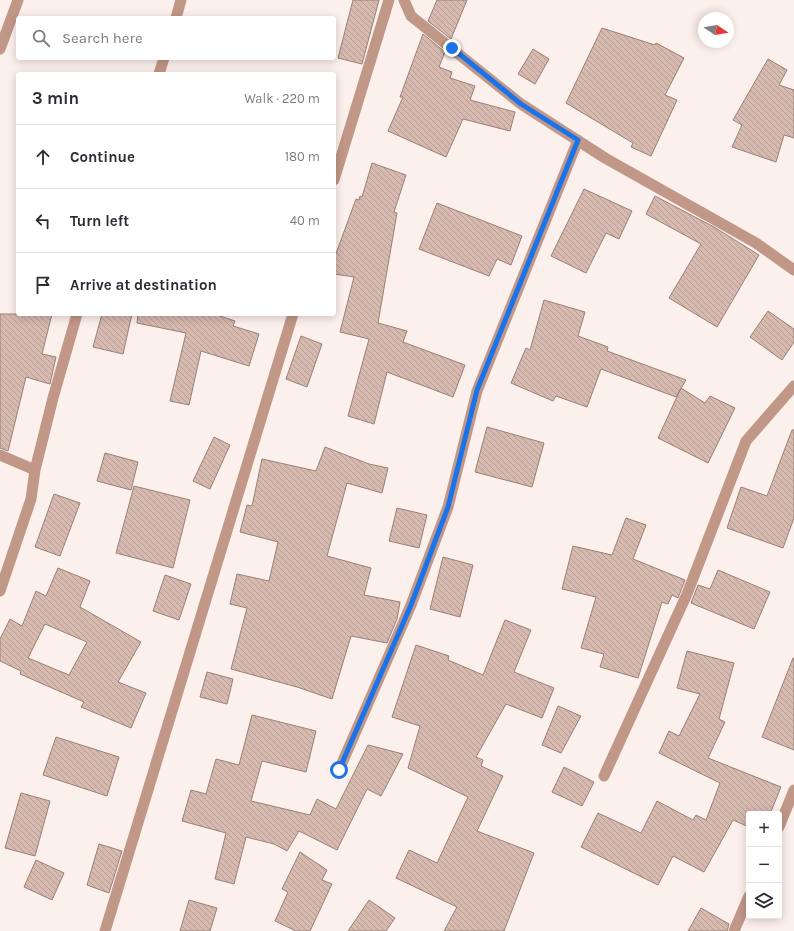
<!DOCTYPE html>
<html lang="en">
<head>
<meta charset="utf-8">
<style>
  :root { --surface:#fff; --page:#f2f2f3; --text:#2b2b33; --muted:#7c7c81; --line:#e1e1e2 }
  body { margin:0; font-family:Karla,sans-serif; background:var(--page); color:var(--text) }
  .controls { position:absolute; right:12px; bottom:12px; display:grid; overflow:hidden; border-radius:4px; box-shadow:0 2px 10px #0003 }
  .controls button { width:36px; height:36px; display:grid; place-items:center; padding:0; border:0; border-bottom:1px solid var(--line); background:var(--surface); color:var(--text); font:20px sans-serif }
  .compass { position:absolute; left:698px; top:12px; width:36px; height:36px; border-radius:50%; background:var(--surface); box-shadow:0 2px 10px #0003; rotate:102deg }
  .stop { position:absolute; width:12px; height:12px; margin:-9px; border:3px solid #1a73e8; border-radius:50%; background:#fff }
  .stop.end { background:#1a73e8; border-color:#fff; box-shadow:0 1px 4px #0008 }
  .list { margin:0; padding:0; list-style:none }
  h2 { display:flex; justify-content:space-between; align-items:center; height:52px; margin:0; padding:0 16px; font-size:17px }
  h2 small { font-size:13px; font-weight:400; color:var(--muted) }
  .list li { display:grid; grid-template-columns:26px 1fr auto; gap:12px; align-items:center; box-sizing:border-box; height:64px; padding:0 16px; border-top:1px solid var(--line) }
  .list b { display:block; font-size:15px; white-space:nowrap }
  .list em { font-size:13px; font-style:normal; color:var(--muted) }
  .icon { flex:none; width:22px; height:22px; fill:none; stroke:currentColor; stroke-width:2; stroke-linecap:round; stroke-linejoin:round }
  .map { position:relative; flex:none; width:794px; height:931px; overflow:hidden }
  .search { position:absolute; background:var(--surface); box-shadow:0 2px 10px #0003; left:16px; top:16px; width:320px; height:44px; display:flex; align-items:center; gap:10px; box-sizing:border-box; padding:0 14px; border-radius:4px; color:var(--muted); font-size:15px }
  .panel { position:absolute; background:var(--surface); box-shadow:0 2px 10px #0003; left:16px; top:72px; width:320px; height:244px; border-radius:4px }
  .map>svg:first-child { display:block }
  .building { fill:url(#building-back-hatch); stroke:#9a8076; fill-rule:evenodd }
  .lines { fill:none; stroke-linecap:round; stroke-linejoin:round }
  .minor { stroke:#c19787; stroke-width:11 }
  .route { stroke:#1a73e8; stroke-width:5 }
</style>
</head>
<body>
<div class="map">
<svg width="794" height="931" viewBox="0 0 794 931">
  <defs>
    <pattern id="building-back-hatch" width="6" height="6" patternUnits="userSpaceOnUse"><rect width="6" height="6" fill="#d6b9af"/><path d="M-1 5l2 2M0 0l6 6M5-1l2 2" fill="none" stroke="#b79e95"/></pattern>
  </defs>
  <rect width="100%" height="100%" fill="#fcf0ec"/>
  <path class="building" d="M 353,0 L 379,0 L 362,64 L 338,58 Z
    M 437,0 L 467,0 L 451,39 L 428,21 Z
    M 602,28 L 655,45 L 656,43 L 684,58 L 665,95 L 677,100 L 651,156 L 631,147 L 633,143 L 566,103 Z
    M 423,34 L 445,52 L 439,67 L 452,72 L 450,78 L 475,86 L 470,100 L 515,112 L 510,131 L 463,119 L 446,157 L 388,131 L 403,97 L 400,97 Z
    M 533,49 L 549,59 L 535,84 L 518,74 Z
    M 768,59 L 787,70 L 779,85 L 794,90 L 794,138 L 784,135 L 776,162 L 732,147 L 742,125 L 733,120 Z
    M 372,163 L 406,175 L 394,212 L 397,213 L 378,323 L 407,331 L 403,342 L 465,365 L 453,397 L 387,372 L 374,424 L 348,416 L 369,339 L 340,332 L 354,277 L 334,274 L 334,259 L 356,199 L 359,200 L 360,196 L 362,197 Z
    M 584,189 L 632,211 L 619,239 L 606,233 L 586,273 L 551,256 Z
    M 655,196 L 714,227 L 759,255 L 717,327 L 669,298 L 701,244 L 646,214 Z
    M 437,203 L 522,236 L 511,265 L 497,259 L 489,276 L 419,249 Z
    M 544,300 L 585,312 L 578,336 L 608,347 L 607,351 L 686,380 L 676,397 L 601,369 L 587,407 L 556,396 L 553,401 L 511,383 L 526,348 L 530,350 Z
    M 768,311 L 794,329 L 794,342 L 782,360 L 750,337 Z
    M 0,314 L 52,314 L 42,354 L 56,357 L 50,384 L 26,377 L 8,451 L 0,448 Z
    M 102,314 L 132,314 L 123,354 L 93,347 Z
    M 138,314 L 214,314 L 235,321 L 233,326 L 259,334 L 249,366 L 201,351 L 189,405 L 170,401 L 186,333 L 137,323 Z
    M 301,336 L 322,344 L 307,387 L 286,379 Z
    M 681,388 L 705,403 L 710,396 L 735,408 L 708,463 L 658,438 Z
    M 487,427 L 544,443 L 532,487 L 475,472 Z
    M 792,430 L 794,430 L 794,518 L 783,548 L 727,528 L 741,487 L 767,496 Z
    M 214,437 L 230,445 L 210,489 L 193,481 Z
    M 325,447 L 369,464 L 388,468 L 382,493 L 347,483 L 327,556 L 371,568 L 364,595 L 400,602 L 397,619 L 387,643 L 351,636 L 332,699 L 297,687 L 231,669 L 247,608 L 230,604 L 237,574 L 269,581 L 278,542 L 240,532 L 247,505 L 252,506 L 262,459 L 316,471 Z
    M 105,453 L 138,462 L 131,490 L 97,481 Z
    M 134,486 L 190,500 L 173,568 L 116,553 Z
    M 54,494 L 80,503 L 60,556 L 35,547 Z
    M 397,508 L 427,515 L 419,548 L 389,541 Z
    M 626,518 L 646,525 L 633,559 L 685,580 L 678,598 L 672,595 L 668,604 L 662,602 L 638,678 L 600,667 L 604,654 L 581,648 L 596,597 L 562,589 L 573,546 L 612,555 Z
    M 443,557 L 473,565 L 460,617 L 430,609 Z
    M 58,568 L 90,581 L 80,607 L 141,642 L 118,682 L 146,693 L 131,728 L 81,707 L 84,702 L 20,674 L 21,671 L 0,661 L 0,639 L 10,619 L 22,626 L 36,591 L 46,596 ZM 45,624 L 87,642 L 69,675 L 28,658 Z
    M 718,570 L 770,592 L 754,629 L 691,603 L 698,585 L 710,589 Z
    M 165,575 L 191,584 L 179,620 L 153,611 Z
    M 505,620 L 531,630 L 514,672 L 554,688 L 542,718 L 506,704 L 476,757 L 483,760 L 481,766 L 503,776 L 477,831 L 534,853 L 504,931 L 444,931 L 457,907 L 396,878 L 409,850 L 437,863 L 468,797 L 408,768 L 420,726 L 392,717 L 416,645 L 449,656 L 448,660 L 483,675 Z
    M 687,651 L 734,663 L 719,719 L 725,722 L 708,758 L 781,787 L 770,814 L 749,814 L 749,827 L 733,820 L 704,872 L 673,856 L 658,885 L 581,847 L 598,813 L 641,833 L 657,801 L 693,820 L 696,815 L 706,820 L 720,783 L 659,753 L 669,731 L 679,736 L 700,694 L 677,688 Z
    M 793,658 L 794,658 L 794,750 L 762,737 Z
    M 207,672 L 233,679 L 227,704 L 200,697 Z
    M 558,706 L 581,716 L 561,753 L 542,745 Z
    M 252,715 L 316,731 L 306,772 L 262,761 L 251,801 L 310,815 L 317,799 L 336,809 L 368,745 L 403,754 L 381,796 L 367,789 L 337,850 L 299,831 L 287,851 L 274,844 L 246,837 L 234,884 L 215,879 L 226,833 L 182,821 L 191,790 L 206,794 L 216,759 L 239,765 Z
    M 56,737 L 119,757 L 107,796 L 43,775 Z
    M 564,767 L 594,782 L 582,806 L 552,792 Z
    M 21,793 L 50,801 L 35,856 L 5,848 Z
    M 99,844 L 122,851 L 109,893 L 87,885 Z
    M 300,852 L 327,870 L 322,880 L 332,884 L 310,931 L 296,931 L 275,921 L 288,892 L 282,889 Z
    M 36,860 L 64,873 L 52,900 L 24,887 Z
    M 189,900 L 217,908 L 210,931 L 180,931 Z
    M 369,900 L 395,918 L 386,931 L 348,931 Z
    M 701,908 L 729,924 L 727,931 L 688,931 Z"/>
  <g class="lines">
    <path class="minor" d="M 404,0 L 411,16 L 521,104 L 605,158 L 756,243 L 794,270
      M 176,18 L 181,0
      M 0,49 L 18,0
      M 159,74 L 164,58
      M 334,180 L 389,0
      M 0,455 L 35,470
      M 0,591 L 31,499 L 35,470 L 53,398 L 77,314
      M 339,770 L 411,605 L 448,507 L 477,391 L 578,140
      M 604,776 L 687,594 L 746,441 L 794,386
      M 779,827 L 794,790
      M 105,931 L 293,314
      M 734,931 L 749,896"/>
  </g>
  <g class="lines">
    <path class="route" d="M 339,770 L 411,605 L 448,507 L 477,390 L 578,140 L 521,104 L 452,48"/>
  </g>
</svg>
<div class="controls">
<button>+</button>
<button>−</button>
<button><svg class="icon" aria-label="layers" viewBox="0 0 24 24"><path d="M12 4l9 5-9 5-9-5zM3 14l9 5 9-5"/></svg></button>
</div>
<svg class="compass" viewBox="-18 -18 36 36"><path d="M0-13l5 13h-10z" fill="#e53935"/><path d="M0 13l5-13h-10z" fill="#7c7c81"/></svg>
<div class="stop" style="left:339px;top:770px"></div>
<div class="stop end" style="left:452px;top:48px"></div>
<div class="search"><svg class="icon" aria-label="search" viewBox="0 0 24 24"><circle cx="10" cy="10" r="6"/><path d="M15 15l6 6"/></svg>Search here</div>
<section class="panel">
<h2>3 min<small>Walk · 220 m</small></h2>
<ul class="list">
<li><svg class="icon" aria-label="ahead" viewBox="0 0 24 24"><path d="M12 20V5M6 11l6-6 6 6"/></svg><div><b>Continue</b></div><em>180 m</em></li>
<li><svg class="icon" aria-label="left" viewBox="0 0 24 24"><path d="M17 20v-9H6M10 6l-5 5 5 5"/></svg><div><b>Turn left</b></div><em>40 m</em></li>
<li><svg class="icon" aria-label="arrive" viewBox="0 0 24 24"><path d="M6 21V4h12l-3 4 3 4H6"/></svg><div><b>Arrive at destination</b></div></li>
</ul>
</section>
</div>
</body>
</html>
